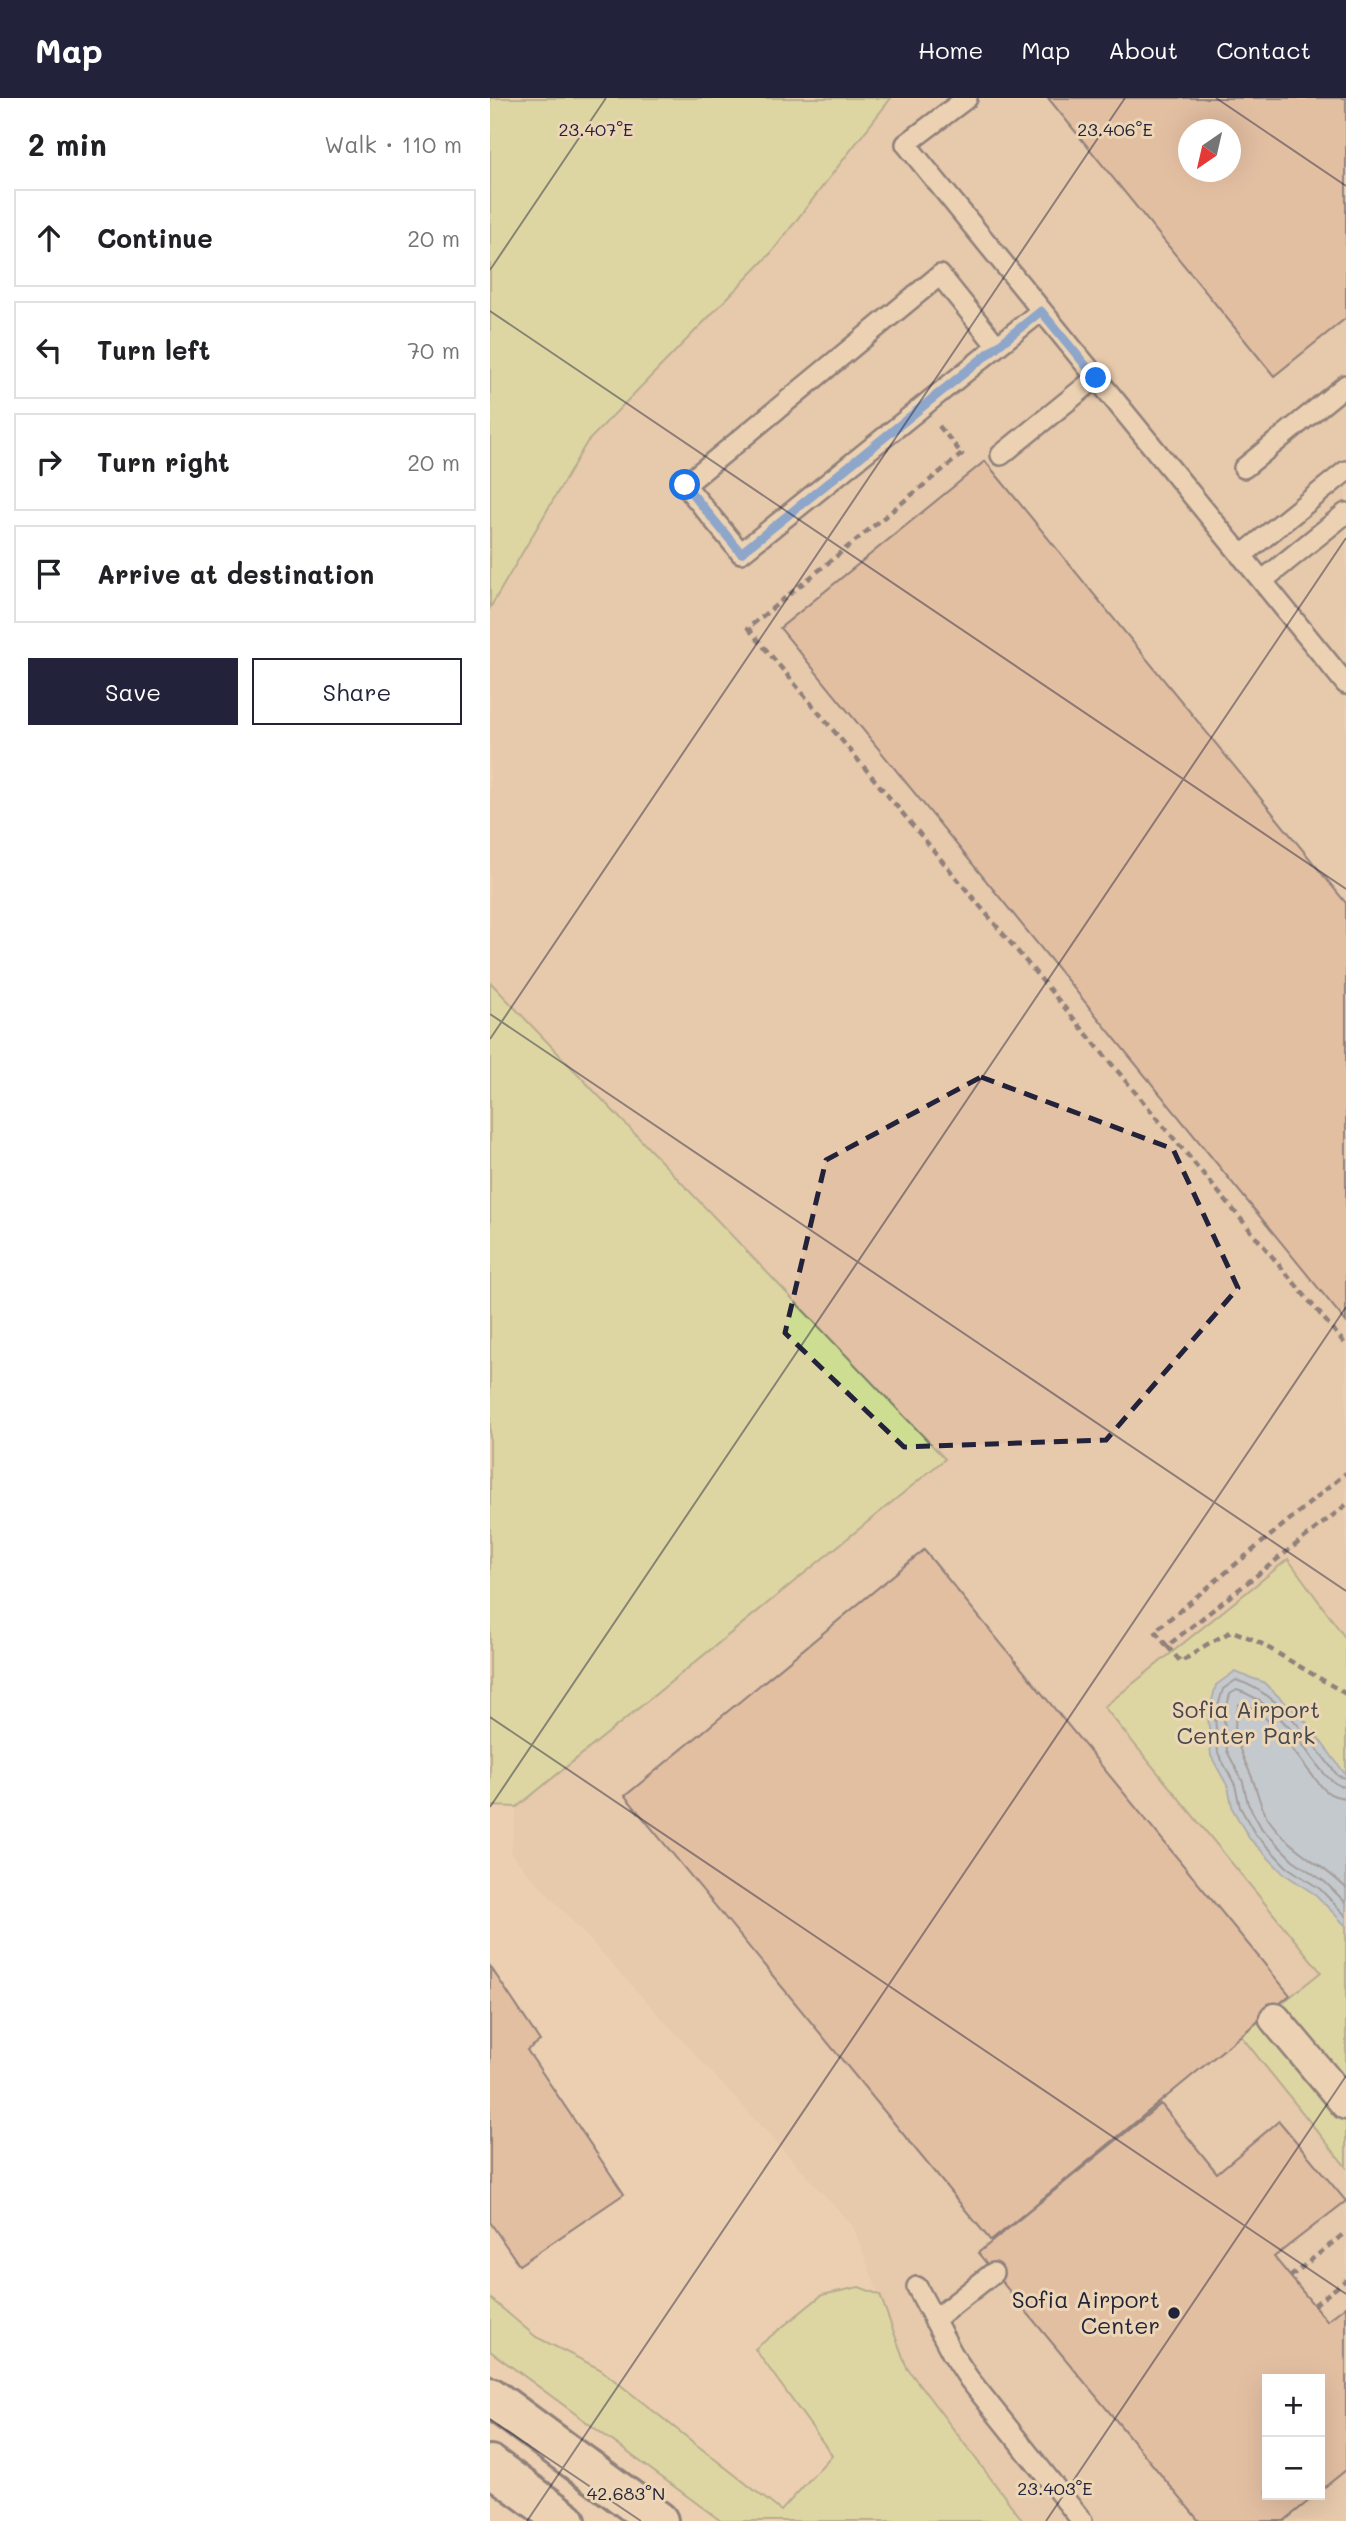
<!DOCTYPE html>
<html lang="en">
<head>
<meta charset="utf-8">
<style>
  :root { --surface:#fff; --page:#f6f6f6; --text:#202124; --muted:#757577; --line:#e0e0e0; --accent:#22223b }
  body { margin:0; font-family:Mali,sans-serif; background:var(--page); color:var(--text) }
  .controls { position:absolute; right:21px; bottom:21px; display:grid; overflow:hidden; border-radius:0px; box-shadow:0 7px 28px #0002 }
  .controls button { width:63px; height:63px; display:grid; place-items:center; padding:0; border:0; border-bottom:2px solid var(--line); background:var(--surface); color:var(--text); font:35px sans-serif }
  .compass { position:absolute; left:688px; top:21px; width:63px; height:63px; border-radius:50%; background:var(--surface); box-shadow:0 7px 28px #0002; rotate:214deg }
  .stop { position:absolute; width:21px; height:21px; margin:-16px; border:5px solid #1a73e8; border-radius:50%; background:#fff }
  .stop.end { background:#1a73e8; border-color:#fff; box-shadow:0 2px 7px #0008 }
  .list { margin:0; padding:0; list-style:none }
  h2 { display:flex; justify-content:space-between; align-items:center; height:91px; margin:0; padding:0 28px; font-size:30px }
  h2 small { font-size:23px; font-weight:400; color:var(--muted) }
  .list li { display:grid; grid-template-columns:46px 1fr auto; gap:21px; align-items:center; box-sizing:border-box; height:98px; margin:0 14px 14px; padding:0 14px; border:2px solid var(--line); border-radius:0px }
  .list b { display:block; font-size:26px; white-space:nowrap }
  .list em { font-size:23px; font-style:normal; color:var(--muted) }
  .actions { display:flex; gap:14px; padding:21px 28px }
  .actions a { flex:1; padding:16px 0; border:2px solid var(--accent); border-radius:0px; text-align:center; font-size:24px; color:var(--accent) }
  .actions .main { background:var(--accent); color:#fff }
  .icon { flex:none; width:38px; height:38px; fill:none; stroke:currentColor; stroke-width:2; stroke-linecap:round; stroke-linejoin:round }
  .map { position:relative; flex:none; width:856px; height:2423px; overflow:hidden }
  header { display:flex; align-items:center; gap:42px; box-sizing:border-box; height:98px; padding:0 35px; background:var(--accent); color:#fff }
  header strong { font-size:33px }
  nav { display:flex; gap:38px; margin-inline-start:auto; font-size:24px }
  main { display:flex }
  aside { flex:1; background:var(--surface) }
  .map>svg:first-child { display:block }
  .built { fill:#e2c1a5; fill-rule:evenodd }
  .green { fill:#cdde92; stroke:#788066; stroke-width:2 }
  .water { fill:#96c2f0; stroke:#6882a8; stroke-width:2 }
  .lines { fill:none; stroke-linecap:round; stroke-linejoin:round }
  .shore { stroke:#506283; stroke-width:2 }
  .building { fill:#d9aa91; stroke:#22223b; stroke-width:2; fill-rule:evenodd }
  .service-casing { stroke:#22223b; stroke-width:24 }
  .pedestrian-casing { stroke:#22223b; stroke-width:35 }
  .primary-casing { stroke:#22223b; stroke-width:44 }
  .path { stroke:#22223b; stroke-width:4.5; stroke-dasharray:7 5; stroke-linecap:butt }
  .service { stroke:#edd6b6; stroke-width:19 }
  .pedestrian { stroke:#edd6b6; stroke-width:30 }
  .primary { stroke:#edd6b6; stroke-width:38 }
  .route { stroke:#1a73e8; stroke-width:9 }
  .marked { fill:none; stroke:#22223b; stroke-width:5; stroke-dasharray:14 9; stroke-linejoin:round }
  .ticks { fill:none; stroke:#22223b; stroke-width:2; stroke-opacity:0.45 }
  .poi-dot { fill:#22223b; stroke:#edd6b6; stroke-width:2.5 }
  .labels { text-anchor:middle; stroke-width:6; stroke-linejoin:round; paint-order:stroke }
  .park-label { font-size:23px; fill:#44484c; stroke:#edd6b6 }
  .poi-label { font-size:23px; fill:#22223b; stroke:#edd6b6; text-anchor:end }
  .ticks-label { font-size:18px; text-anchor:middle; fill:#22223b; stroke:#edd6b6; stroke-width:6; stroke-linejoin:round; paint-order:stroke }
</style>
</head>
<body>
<header>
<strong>Map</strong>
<nav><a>Home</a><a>Map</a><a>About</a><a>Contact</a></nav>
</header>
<main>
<aside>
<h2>2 min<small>Walk · 110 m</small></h2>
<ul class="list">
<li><svg class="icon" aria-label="ahead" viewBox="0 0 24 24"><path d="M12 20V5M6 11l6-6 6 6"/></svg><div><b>Continue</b></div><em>20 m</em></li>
<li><svg class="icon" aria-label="left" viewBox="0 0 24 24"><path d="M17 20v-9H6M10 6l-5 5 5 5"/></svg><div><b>Turn left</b></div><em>70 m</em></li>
<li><svg class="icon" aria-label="right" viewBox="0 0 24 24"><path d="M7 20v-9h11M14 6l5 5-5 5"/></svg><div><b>Turn right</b></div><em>20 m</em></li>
<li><svg class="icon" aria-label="arrive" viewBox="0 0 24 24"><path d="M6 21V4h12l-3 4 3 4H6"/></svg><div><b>Arrive at destination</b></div></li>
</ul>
<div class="actions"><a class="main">Save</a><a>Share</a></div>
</aside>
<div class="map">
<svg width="856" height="2423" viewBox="0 0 856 2423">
  <rect width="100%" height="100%" fill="#ebcfb0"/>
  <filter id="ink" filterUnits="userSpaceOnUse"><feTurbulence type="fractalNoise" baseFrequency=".0143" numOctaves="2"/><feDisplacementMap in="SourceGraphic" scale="14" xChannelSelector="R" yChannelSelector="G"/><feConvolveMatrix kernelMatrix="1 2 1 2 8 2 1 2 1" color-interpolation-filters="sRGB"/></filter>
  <g filter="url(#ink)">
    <path class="built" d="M 401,0 L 856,0 L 856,2423 L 533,2423 L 417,2270 L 363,2128 L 21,1756 L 27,1709 L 455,1361 L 0,884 L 0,510 L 97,344 L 281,155 ZM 698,32 L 740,32 L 740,74 L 698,74 ZM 777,2281 L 830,2281 L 830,2397 L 777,2397 Z"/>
    <path class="green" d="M 0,0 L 401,0 L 281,155 L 97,344 L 0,510 Z
      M 0,884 L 455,1361 L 27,1709 L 0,1708 Z
      M 798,1461 L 856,1541 L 856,2069 L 751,1938 L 831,1874 L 614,1609 Z
      M 369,2189 L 390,2197 L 417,2270 L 533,2423 L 231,2423 L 0,2253 L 0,2200 L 46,2239 L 110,2271 L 291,2413 L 342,2357 L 265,2251 L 332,2197 Z"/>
    <path class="water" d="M 744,1574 L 773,1584 L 816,1624 L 856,1677 L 856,1828 L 826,1797 L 793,1775 L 759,1740 L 743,1712 L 738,1689 L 721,1658 L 718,1618 L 726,1587 Z"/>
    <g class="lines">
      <path class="shore" d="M 856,1680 L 848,1678 C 819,1642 792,1596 746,1582 L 733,1591 L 725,1619 L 728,1655 L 745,1687 L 750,1709 L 765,1736 L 797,1769 L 830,1791 L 856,1818
        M 856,1689 C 836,1688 817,1650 804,1635 C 788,1617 770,1599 747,1592 L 740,1596 L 734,1620 L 737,1653 L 753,1684 L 758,1706 L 772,1731 L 803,1762 L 835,1784 L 856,1805
        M 856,1700 C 848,1699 842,1698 836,1693 C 817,1676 775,1603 749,1606 C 739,1635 750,1652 761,1677 C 768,1693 769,1708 779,1722 C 799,1751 832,1766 856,1790"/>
    </g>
    <path class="building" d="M 558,0 L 856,0 L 856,220 L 784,278 ZM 698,32 L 740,32 L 740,74 L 698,74 Z
      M 495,363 L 856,805 L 856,1224 L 290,530 Z
      M 434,1452 L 800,1897 L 501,2143 L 135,1698 Z
      M 0,1868 L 50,1943 L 37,1952 L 134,2096 L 29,2167 L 0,2124 Z
      M 671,2006 L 727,2075 L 789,2023 L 856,2103 L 784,2159 L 837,2223 L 856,2208 L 856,2372 L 830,2393 L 830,2281 L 777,2281 L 777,2397 L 826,2397 L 794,2423 L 709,2423 L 488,2155 Z"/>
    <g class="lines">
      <g class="service-casing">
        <path id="service" d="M 477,0 L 416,46 L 856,586
          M 507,248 L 450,177 L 195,387 L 251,455 L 551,213
          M 511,357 L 606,280
          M 754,370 L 856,287
          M 751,458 L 856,373
          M 772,483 L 856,415
          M 427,2189 L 462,2255 L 479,2281 L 592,2423
          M 444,2222 L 503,2175"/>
      </g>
      <g class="pedestrian-casing">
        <path id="pedestrian" d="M 785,1921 L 856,2006"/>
      </g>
      <g class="primary-casing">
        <path id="primary" d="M 0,2299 L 168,2423
          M 0,2367 L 76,2423"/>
      </g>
      <path class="path" d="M 449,328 L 472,356 L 258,530 L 856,1247
        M 856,1407 L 677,1548 L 691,1564 L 716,1547 L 742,1533 L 765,1542 L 856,1596
        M 677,1548 L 665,1533 L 856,1375
        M 800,2179 L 856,2134
        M 824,2207 L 856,2182"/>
      <use href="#service" class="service"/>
      <use href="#pedestrian" class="pedestrian"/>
      <use href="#primary" class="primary"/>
    </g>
  </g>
  <g class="lines" filter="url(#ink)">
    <path class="route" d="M 195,387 L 251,455 L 551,213 L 606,280"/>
  </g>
  <path d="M0 0H856V2423H0ZM 491,979 L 683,1051 L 748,1190 L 616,1342 L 414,1349 L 295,1235 L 336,1062 Z" fill="#ebcfb0" fill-opacity=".55" fill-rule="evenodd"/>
  <path class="marked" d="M 491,979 L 683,1051 L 748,1190 L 616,1342 L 414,1349 L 295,1235 L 336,1062 Z"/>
  <path class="ticks" d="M 726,0 L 856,88M 0,172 L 116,0M 0,213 L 856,791M 0,916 L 856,1493M 0,941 L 635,0M 0,1619 L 856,2196M 0,1709 L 856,440M 0,2321 L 151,2423M 37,2423 L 856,1209M 556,2423 L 856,1978"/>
  <circle class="poi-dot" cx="684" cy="2215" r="7"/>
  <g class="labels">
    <g class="park-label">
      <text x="756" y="1620">Sofia Airport<tspan x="756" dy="26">Center Park</tspan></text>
    </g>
    <g class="poi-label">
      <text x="670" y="2210">Sofia Airport<tspan x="670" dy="26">Center</tspan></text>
    </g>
  </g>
  <g class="ticks-label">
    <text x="106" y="38">23.407°E</text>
    <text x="625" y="38">23.406°E</text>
    <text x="565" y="2397">23.403°E</text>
    <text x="136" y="2402">42.683°N</text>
  </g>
</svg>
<div class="controls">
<button>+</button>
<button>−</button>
</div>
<svg class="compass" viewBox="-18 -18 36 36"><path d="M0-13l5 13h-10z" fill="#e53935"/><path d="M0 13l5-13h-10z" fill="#757577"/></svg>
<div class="stop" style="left:195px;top:387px"></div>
<div class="stop end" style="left:606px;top:280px"></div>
</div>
</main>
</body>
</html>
